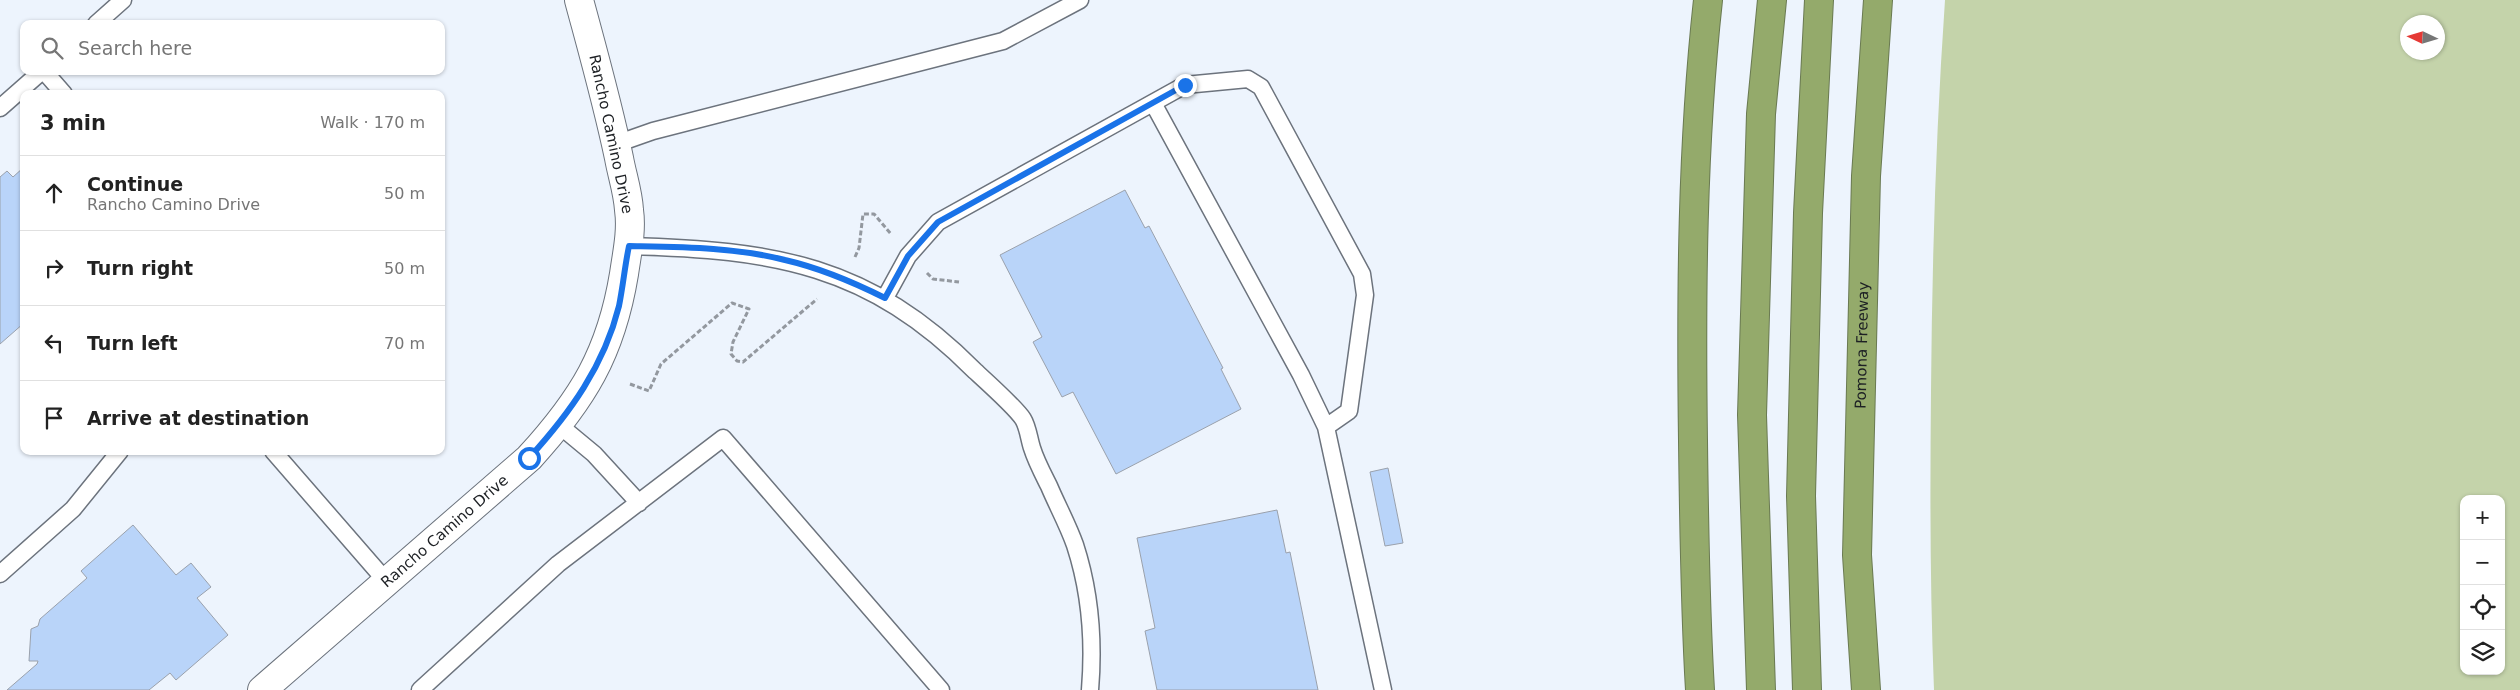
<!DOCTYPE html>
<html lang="en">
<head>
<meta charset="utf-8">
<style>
  :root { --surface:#fff; --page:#f6f6f6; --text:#222; --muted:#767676; --line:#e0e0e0 }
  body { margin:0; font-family:"DejaVu Sans",sans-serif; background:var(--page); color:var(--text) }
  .controls { position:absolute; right:15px; bottom:15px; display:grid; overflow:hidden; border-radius:10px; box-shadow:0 1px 4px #0004 }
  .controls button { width:45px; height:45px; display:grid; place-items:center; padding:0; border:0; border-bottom:1px solid var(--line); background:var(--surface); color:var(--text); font:25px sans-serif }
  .compass { position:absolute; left:2400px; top:15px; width:45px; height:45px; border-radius:50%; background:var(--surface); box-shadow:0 1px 4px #0004; rotate:274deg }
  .stop { position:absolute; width:15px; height:15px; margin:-11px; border:4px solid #1a73e8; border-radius:50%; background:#fff }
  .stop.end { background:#1a73e8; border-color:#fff; box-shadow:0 1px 5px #0008 }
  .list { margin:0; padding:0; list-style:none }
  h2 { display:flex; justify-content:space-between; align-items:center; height:65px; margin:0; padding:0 20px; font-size:21px }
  h2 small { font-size:16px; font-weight:400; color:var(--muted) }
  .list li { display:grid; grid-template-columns:32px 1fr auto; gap:15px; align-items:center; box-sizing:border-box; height:75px; padding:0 20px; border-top:1px solid var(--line) }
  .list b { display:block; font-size:19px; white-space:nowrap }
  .list p { margin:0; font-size:16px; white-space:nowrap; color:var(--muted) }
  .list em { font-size:16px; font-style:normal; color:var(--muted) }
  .icon { flex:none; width:28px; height:28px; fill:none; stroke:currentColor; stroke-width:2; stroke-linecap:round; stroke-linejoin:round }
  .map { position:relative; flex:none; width:2520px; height:690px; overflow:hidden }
  .search { position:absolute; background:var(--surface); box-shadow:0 1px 4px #0004; left:20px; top:20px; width:425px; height:55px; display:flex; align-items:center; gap:12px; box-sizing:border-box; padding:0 18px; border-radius:10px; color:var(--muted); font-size:19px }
  .panel { position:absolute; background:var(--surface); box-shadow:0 1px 4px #0004; left:20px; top:90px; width:425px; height:365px; border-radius:10px }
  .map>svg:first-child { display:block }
  .green { fill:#c4d3aa; fill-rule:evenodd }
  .building { fill:#b9d4f9; stroke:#9aa1ac }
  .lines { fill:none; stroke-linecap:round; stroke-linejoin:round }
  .service-casing { stroke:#6c737d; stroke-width:19 }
  .minor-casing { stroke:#6c737d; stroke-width:30 }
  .motorway-casing { stroke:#6a7a52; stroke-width:30 }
  .path { stroke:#93989f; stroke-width:3; stroke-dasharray:5 2.5; stroke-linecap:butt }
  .service { stroke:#fff; stroke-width:16 }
  .minor { stroke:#fff; stroke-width:28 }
  .motorway { stroke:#94aa6b; stroke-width:28 }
  .route { stroke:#1a73e8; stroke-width:6 }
  .labels { text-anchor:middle; stroke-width:4; stroke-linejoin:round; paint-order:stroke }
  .street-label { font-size:15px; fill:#1d2024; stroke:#fff }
</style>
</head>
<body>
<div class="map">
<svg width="2520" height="690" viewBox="0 0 2520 690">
  <rect width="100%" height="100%" fill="#edf4fd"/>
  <path class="green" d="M 1945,0 L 2520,0 L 2520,690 L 1934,690 C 1930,591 1930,491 1931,392 C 1932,261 1936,130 1945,0 ZM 2408,22 L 2438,22 L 2438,52 L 2408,52 ZM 2464,499 L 2501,499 L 2501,671 L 2464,671 Z"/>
  <path class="building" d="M 24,167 L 24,323 L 0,344 L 0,177 L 7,171 L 13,177 Z
    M 1125,190 L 1145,228 L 1149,226 L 1223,368 L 1221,369 L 1241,409 L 1116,474 L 1073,392 L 1062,397 L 1033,342 L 1042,337 L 1000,255 Z
    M 1388,468 L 1403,543 L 1385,546 L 1370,472 Z
    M 1277,510 L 1286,553 L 1290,552 L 1318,690 L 1157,690 L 1145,631 L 1155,628 L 1137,538 Z
    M 133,525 L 176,575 L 191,563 L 211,587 L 197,598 L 228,635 L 176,680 L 170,673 L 149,690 L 7,690 L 37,664 L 38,661 L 29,661 L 31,629 L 38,626 L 40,619 L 87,578 L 81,571 Z"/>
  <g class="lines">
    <g class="service-casing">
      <path id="service" d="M 96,24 L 123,0
        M 44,71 L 64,94
        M 1153,103 L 1301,375 L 1326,427
        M 0,108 L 42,71
        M 616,144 L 653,131 L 1003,41 L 1080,0
        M 629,246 C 774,250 869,264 975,371 C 987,382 1016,408 1023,419 C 1028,427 1029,439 1032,448 C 1036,461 1043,474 1049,486 C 1057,505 1068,525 1075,545 C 1090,591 1094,642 1090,690
        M 885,298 L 908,256 L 938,222 L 1185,85 L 1248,79 L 1261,87 L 1362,274 L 1365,295 L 1349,411 L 1326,427 L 1383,690
        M 559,425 L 594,454 L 639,503
        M 273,451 L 386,581
        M 0,574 L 73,509 L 120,451
        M 420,690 L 558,564 L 723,438 L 941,690"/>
    </g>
    <g class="minor-casing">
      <g id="minor">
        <path id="s1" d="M 262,690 L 529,458 C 583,399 611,353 624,274 C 627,253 632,231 629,210 C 628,192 622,175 619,158 C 608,105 593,52 579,0"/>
      </g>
    </g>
    <g class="motorway-casing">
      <g id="motorway">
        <path d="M 1700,690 C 1695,607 1694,524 1693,441 C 1691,294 1692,146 1708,0"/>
        <path d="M 1761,690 L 1752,415 L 1761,114 L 1772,0"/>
        <path d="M 1807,690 L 1801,496 L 1808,213 L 1819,0"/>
        <path id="s2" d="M 1866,690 L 1857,555 L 1866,176 L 1878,0"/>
      </g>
    </g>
    <path class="path" d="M 855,257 L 859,248 L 863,214 L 874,214 L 891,234
      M 927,273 L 933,279 L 959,282
      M 630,384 L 649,391 L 661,364 L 732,303 L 749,309 L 733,342 L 731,354 L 737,361 L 743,362 L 817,299"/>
    <use href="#service" class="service"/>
    <use href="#minor" class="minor"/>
    <use href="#motorway" class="motorway"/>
  </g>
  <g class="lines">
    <path class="route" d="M 529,458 C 570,413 604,366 619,306 C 623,286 625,265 629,246 C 680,247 735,247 785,260 C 820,268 853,282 885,298 L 908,256 L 938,222 L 1185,85"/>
  </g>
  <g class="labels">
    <g class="street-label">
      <text transform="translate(611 134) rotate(78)" y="5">Rancho Camino Drive</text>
      <text dy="5" stroke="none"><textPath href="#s2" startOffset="345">Pomona Freeway</textPath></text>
      <text dy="5" stroke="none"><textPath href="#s1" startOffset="242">Rancho Camino Drive</textPath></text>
    </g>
  </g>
</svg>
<div class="controls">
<button>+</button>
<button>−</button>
<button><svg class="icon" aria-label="locate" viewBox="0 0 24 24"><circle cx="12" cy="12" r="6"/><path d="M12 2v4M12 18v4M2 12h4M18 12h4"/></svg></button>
<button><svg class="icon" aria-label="layers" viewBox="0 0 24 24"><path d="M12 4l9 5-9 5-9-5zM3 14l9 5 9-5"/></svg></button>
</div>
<svg class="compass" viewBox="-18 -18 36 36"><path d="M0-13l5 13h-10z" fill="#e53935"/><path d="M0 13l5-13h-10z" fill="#767676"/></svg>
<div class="stop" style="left:529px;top:458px"></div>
<div class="stop end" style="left:1185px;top:85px"></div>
<div class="search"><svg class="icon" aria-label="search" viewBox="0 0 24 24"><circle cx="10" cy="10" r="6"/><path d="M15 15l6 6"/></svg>Search here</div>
<section class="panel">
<h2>3 min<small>Walk · 170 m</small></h2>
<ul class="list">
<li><svg class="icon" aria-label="ahead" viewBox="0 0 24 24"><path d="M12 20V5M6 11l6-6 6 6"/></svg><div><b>Continue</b><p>Rancho Camino Drive</p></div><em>50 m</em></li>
<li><svg class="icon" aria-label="right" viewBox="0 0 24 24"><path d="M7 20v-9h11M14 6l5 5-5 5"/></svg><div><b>Turn right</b></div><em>50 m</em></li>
<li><svg class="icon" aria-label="left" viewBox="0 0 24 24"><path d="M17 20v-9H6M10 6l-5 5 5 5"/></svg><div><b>Turn left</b></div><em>70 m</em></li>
<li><svg class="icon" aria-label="arrive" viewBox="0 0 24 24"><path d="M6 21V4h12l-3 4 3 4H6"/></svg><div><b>Arrive at destination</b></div></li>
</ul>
</section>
</div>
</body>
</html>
